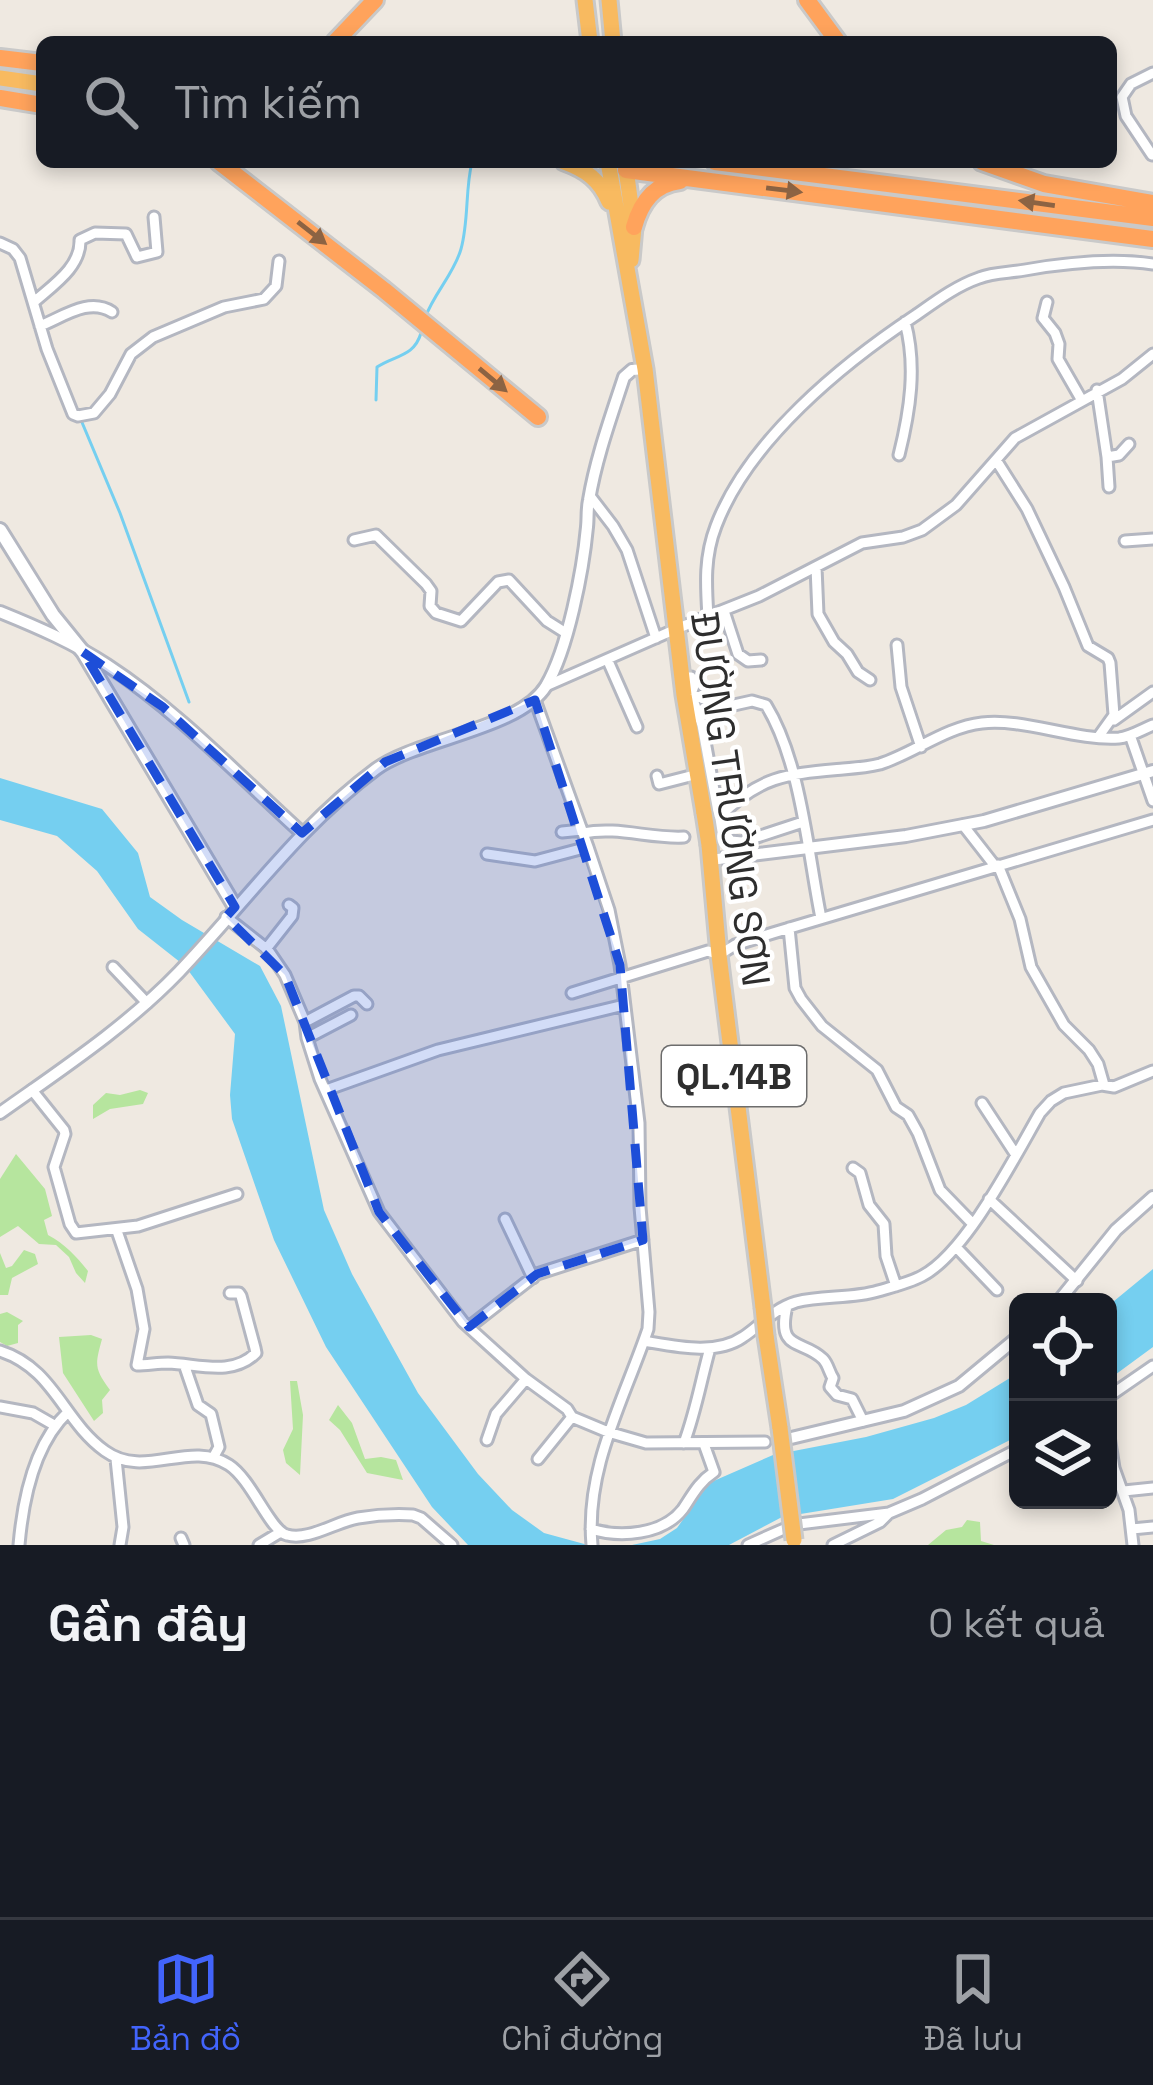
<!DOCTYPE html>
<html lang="vi">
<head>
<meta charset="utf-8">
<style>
  :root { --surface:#171b24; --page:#20242c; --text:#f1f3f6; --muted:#9ea1a6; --line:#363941; --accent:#4264fb }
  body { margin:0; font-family:"Space Grotesk",sans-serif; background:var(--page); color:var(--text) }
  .controls { position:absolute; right:36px; bottom:36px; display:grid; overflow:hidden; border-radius:18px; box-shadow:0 6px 18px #0003 }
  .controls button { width:108px; height:108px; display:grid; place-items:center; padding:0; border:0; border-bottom:3px solid var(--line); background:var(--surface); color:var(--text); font:60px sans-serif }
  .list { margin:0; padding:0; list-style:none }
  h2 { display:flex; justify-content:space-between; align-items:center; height:156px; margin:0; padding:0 48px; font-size:51px }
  h2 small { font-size:39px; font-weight:400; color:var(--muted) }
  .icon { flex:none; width:66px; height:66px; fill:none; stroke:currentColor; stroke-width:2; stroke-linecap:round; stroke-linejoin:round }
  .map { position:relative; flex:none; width:1153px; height:1545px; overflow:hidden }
  .search { position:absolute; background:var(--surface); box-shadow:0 6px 18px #0003; left:36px; right:36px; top:36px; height:132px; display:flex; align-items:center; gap:30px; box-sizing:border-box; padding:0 42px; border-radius:18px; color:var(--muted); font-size:45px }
  .sheet { height:372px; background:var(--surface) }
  nav { display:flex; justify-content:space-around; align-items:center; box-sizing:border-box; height:168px; border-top:3px solid var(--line); background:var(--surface); font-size:33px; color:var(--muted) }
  nav a { display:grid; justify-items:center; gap:6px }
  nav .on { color:var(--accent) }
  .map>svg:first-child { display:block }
  .green { fill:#b6e59e }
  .water { fill:#75cff0 }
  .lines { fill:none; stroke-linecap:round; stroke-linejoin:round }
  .stream { stroke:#75cff0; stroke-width:3 }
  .minor-casing { stroke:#b4b7c1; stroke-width:15 }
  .tertiary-casing { stroke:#b4b7c1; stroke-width:16 }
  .secondary-casing { stroke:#b4b7c1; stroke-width:18 }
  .trunk-casing { stroke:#c9c9c9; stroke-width:21 }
  .motorway-casing { stroke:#c9c9c9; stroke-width:22 }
  .minor { stroke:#fff; stroke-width:9 }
  .tertiary { stroke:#fff; stroke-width:10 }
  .secondary { stroke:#fff; stroke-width:12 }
  .trunk { stroke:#f8ba60; stroke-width:15 }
  .motorway { stroke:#ffa35c; stroke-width:16 }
  .trunk-bridge-casing { stroke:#c9c9c9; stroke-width:21; stroke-linecap:butt }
  .trunk-bridge { stroke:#f8ba60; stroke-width:15 }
  .oneway { fill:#8c6343 }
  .marked { fill:#1d4ed8; fill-opacity:0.2; stroke:#1d4ed8; stroke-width:9; stroke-dasharray:24 15; stroke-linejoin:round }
  .labels { text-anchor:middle; stroke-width:9; stroke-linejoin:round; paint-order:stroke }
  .shield { fill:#fff; stroke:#6d6d6d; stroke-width:3 }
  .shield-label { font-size:36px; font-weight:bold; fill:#2e2e2e }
  .street-label { font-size:39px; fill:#2e2e2e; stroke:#fff }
</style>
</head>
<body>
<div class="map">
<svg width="1153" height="1545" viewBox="0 0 1153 1545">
  <rect width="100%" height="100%" fill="#efe9e1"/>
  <path class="green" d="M 140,1090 L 148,1093 L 143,1104 L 110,1109 L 93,1119 L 93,1105 L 106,1093 L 120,1095 Z
    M 16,1154 L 45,1189 L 52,1216 L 44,1220 L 48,1235 C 65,1244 76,1256 88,1271 L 85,1283 L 76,1273 L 69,1257 L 56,1245 L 39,1244 L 18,1226 L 0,1237 L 0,1179 Z
    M 24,1250 L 35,1254 L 38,1264 L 12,1278 L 8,1295 L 0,1295 L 0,1253 L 6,1268 L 12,1266 Z
    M 7,1312 L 23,1321 L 18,1325 L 18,1343 L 7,1346 L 0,1342 L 0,1314 Z
    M 91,1335 L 102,1339 C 95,1365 94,1368 110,1390 L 102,1400 L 103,1413 L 94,1421 L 63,1373 L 59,1337 Z
    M 290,1381 L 297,1381 L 303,1415 L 300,1475 L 286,1463 L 283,1450 L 293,1429 Z
    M 338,1405 L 352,1423 L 365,1459 L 381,1457 L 396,1460 L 403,1480 L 367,1473 L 340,1430 L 329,1420 Z
    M 967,1520 L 980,1522 L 981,1541 L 994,1545 L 928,1545 L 946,1530 L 962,1527 Z"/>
  <path class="water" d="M 0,778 L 102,809 L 138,853 L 150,897 L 182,920 L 260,966 L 281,1006 L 324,1210 L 352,1274 L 418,1393 L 478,1474 L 512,1510 L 544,1533 L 588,1545 L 468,1545 L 432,1507 L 326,1347 L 274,1240 L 232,1119 L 230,1095 L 235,1034 L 185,966 L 138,929 L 97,871 L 57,836 L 0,820 Z
    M 1153,1269 L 1153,1347 L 1108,1380 L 1108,1306 Z
    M 1018,1373 L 1018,1436 L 893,1499 L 782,1517 L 729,1545 L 632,1545 L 660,1539 L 677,1528 L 709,1483 L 773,1455 L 866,1437 L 934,1418 L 966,1405 Z"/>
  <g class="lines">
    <path class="stream" d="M 625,42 L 641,39
      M 425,318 C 434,293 454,274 461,249 C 469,220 465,190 472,162
      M 376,400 L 377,367 C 395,355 414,357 421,333
      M 81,420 L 120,513 L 189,702"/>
    <g class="minor-casing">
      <path id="minor" d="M 1152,155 L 1126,116 L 1122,97 L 1131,84 L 1153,73
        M 0,243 L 13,249 L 20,258 L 47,349 L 73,414 L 78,416 L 94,413 L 110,394 L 131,354 L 153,337 L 224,307 L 264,299 L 276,286 L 279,261
        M 34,302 C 53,285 81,267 80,240 L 95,233 L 126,234 L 137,257 L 157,252 L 154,217
        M 1047,302 L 1043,318 L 1055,333 L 1059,344 L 1058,359 L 1081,399
        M 40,326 C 63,317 89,297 112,312
        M 1097,390 L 1107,457
        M 899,455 C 910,411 917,366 905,322
        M 996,460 L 1027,509 L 1064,587 L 1088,646 L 1108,658 L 1110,663 L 1114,715 L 1099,736
        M 1109,487 L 1107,457 L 1119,455 L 1129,444
        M 590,496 L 613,526 L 627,550 L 656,638
        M 354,540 L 376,535 L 426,584 L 431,591 L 430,606 L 436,613 L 461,621 L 498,582 L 509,580 L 547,621 L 566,633
        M 1125,541 L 1153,539
        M 816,567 L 818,614 L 834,642 L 847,654 L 858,672 L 870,680
        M 724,611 L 738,654 L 748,661 L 761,660
        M 708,617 C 706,585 704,557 716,526 C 748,441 842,364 916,315 C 936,301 956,286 979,278 C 994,272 1009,273 1025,270 C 1065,263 1112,258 1153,264
        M 897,645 L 901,687 L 921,747
        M 608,661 L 637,727
        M 682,677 L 691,677 L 694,686 L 691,694 L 702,725 L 719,817
        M 546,686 L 676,629 L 759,596 L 862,543 L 903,537 L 922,530 L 956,505 L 1015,438 L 1122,379 L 1153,354
        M 691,694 L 725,707 L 752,701 L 766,705 C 801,762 808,854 821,918
        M 535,700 L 588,847 L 609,910 L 620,965 L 639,1123 L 640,1207 L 649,1312 L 648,1329 C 624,1400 585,1468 592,1545
        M 1114,720 L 1153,692
        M 1130,735 L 1153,801
        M 657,776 L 659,784 L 698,774
        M 803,822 L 742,842 L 731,841 L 720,828 L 719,817 C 761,775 788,774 843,769 C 856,768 868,767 880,764 C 914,753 946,727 982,723 C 1024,718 1075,741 1119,738 C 1130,737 1143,729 1153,725
        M 963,825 L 995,866
        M 562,832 L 582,830
        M 583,833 C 618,826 650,839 684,837
        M 487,854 L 535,861 L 588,847
        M 998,865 L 1020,919 L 1031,967 L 1064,1025 L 1089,1050 L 1098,1064 L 1104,1085
        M 226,917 L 268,950 L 285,975 L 305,1022 L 307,1038 L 320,1079 L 379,1212 L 463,1322 L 526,1379 L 567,1409 L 572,1417 L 608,1432 L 646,1443 L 765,1442
        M 789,928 L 795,988 L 801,999 L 822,1026 L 877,1070 L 896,1107 L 908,1115 L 918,1133 L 940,1190 L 972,1223
        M 266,949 L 292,916 L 293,908 L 289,905
        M 113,967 L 147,1003
        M 572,993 L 708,951 L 719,955 L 735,945 L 773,933 L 1153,820
        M 305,1022 L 354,996 L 359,996 L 367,1004
        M 307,1038 L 351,1015
        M 32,1090 L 64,1130 L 65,1134 L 54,1167 L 70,1224 L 76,1233 L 138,1226 L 237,1194
        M 326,1090 L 438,1050 L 624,1005
        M 982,1103 L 1016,1155
        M 853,1168 L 860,1173 L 869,1205 L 884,1224 L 886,1256 L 896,1286
        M 989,1199 L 1077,1281
        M 505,1219 L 533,1278
        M 117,1231 L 137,1289 L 144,1329 L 137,1365 C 147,1365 158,1363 168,1363 C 198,1364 232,1377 256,1353 L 255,1348 L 241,1296 L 239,1293 L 230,1293
        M 956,1247 L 997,1290
        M 787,1306 C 776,1352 803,1339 823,1359 C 828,1364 829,1372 833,1378 L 830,1387 L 837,1395 L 852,1399 L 863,1421
        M 469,1327 L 537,1274 L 643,1240
        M 644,1341 C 674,1346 716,1356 743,1337 C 760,1326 773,1309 796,1302 C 822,1295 852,1299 878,1291 C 892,1287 909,1283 922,1276 C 966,1253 1014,1158 1040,1113 L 1051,1101 L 1064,1093 L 1102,1085 L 1114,1087 L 1153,1071
        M 0,1351 C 54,1368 63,1421 105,1451 C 145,1480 189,1439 229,1465 C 252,1480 270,1531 287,1535 C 309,1541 335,1522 358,1518 C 376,1515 395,1514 413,1515 L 421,1518 L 452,1545
        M 185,1367 L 198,1405 L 211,1414 L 219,1447 L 213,1458
        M 1108,1397 L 1153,1366
        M 0,1407 L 33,1413 L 54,1425
        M 1108,1430 L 1114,1468 L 1129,1510 L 1133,1545
        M 487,1440 L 496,1414 L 526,1379
        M 684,1443 C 696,1411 701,1380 710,1348
        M 116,1459 L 123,1527 L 120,1545
        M 538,1459 L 572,1417
        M 1124,1491 L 1153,1488
        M 799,1524 L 889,1513
        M 591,1529 C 620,1538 663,1535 683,1509 C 693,1494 699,1482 714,1472 L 704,1444
        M 1132,1529 L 1153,1527
        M 181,1538 L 184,1545
        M 19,1545 C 23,1499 34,1444 68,1412
        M 259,1545 L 279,1533
        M 748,1545 L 784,1529
        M 833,1545 L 880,1522 L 889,1513 L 922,1499 L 1018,1449"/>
    </g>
    <g class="tertiary-casing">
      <path id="tertiary" d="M 0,612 C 37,627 74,643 107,665 C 179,712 240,777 303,834
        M 710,860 L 906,836 L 984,821 L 1153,771
        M 0,1113 C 62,1069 126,1027 179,972 C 245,903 299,826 376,769 C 417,739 520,729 546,686 C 568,649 583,570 587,527 C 588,518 587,509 589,500 C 596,458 611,417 624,377 L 632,370 L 645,369
        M 1058,1302 L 1116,1230 L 1153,1197
        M 787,1439 L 904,1411 L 959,1386 L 1018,1337"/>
    </g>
    <g class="secondary-casing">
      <path id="secondary" d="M 0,530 L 53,615 L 83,652 L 235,907"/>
    </g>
    <g class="trunk-casing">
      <path id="trunk" d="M 585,0 L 590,42
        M 609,0 L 613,42
        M 0,78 L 42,84
        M 564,162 C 586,170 600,180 609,202
        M 608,162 L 645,369 L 684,695 L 704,813
        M 625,162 L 634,227 L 631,260
        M 709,845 L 719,955 L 763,1307
        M 766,1336 L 780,1428"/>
    </g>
    <g class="motorway-casing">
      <path id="motorway" d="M 807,0 L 838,42
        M 335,42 L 375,0
        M 0,58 L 42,63
        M 0,98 L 42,105
        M 219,162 L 384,290 L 538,417
        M 715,162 L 1153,218
        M 982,162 L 1044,184 L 1153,203
        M 626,170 L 1153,239
        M 634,227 C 641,202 654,184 680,181"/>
    </g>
    <use href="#minor" class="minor"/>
    <use href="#tertiary" class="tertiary"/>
    <use href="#secondary" class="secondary"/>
    <use href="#trunk" class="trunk"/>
    <use href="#motorway" class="motorway"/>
    <g class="trunk-bridge-casing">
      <path id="trunk-bridge" d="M 704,813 L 709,845
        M 763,1307 L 766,1336
        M 780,1428 L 794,1540"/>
    </g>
    <use href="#trunk-bridge" class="trunk-bridge"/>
  </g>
  <defs><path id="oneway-solid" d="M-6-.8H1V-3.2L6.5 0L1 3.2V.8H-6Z" transform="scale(3)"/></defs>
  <g class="oneway">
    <use href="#oneway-solid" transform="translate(784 190) rotate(7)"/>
    <use href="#oneway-solid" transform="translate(1037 203) rotate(-172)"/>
    <use href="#oneway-solid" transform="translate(312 233) rotate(38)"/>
    <use href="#oneway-solid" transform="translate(493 380) rotate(40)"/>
  </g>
  <path class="marked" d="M 83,652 L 163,707 L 302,833 L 385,762 L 535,700 L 620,965 L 643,1240 L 537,1274 L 469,1327 L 379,1212 L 285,975 L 226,917 L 235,907 Z"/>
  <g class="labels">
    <rect class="shield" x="662" y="1046" width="144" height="60" rx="9"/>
    <g class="shield-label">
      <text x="734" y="1089">QL.14B</text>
    </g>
    <g class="street-label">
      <text transform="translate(731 799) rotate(82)" y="14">ĐƯỜNG TRƯỜNG SƠN</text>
    </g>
  </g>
</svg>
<div class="controls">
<button><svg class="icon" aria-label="locate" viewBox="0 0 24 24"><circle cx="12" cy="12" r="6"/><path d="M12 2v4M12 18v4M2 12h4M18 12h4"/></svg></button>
<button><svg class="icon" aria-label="layers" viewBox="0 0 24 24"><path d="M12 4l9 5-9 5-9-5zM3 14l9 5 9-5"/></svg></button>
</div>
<div class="search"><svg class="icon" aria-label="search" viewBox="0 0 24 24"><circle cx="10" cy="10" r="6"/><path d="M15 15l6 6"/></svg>Tìm kiếm</div>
</div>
<section class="sheet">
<h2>Gần đây<small>0 kết quả</small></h2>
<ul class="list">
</ul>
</section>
<nav>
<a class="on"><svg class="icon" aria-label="map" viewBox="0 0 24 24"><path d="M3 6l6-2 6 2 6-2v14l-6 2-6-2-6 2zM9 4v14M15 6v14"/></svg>Bản đồ</a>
<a><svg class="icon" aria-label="directions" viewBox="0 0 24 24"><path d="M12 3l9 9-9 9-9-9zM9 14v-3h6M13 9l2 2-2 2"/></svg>Chỉ đường</a>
<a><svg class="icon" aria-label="saved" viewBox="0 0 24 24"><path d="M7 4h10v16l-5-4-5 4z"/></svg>Đã lưu</a>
</nav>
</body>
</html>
